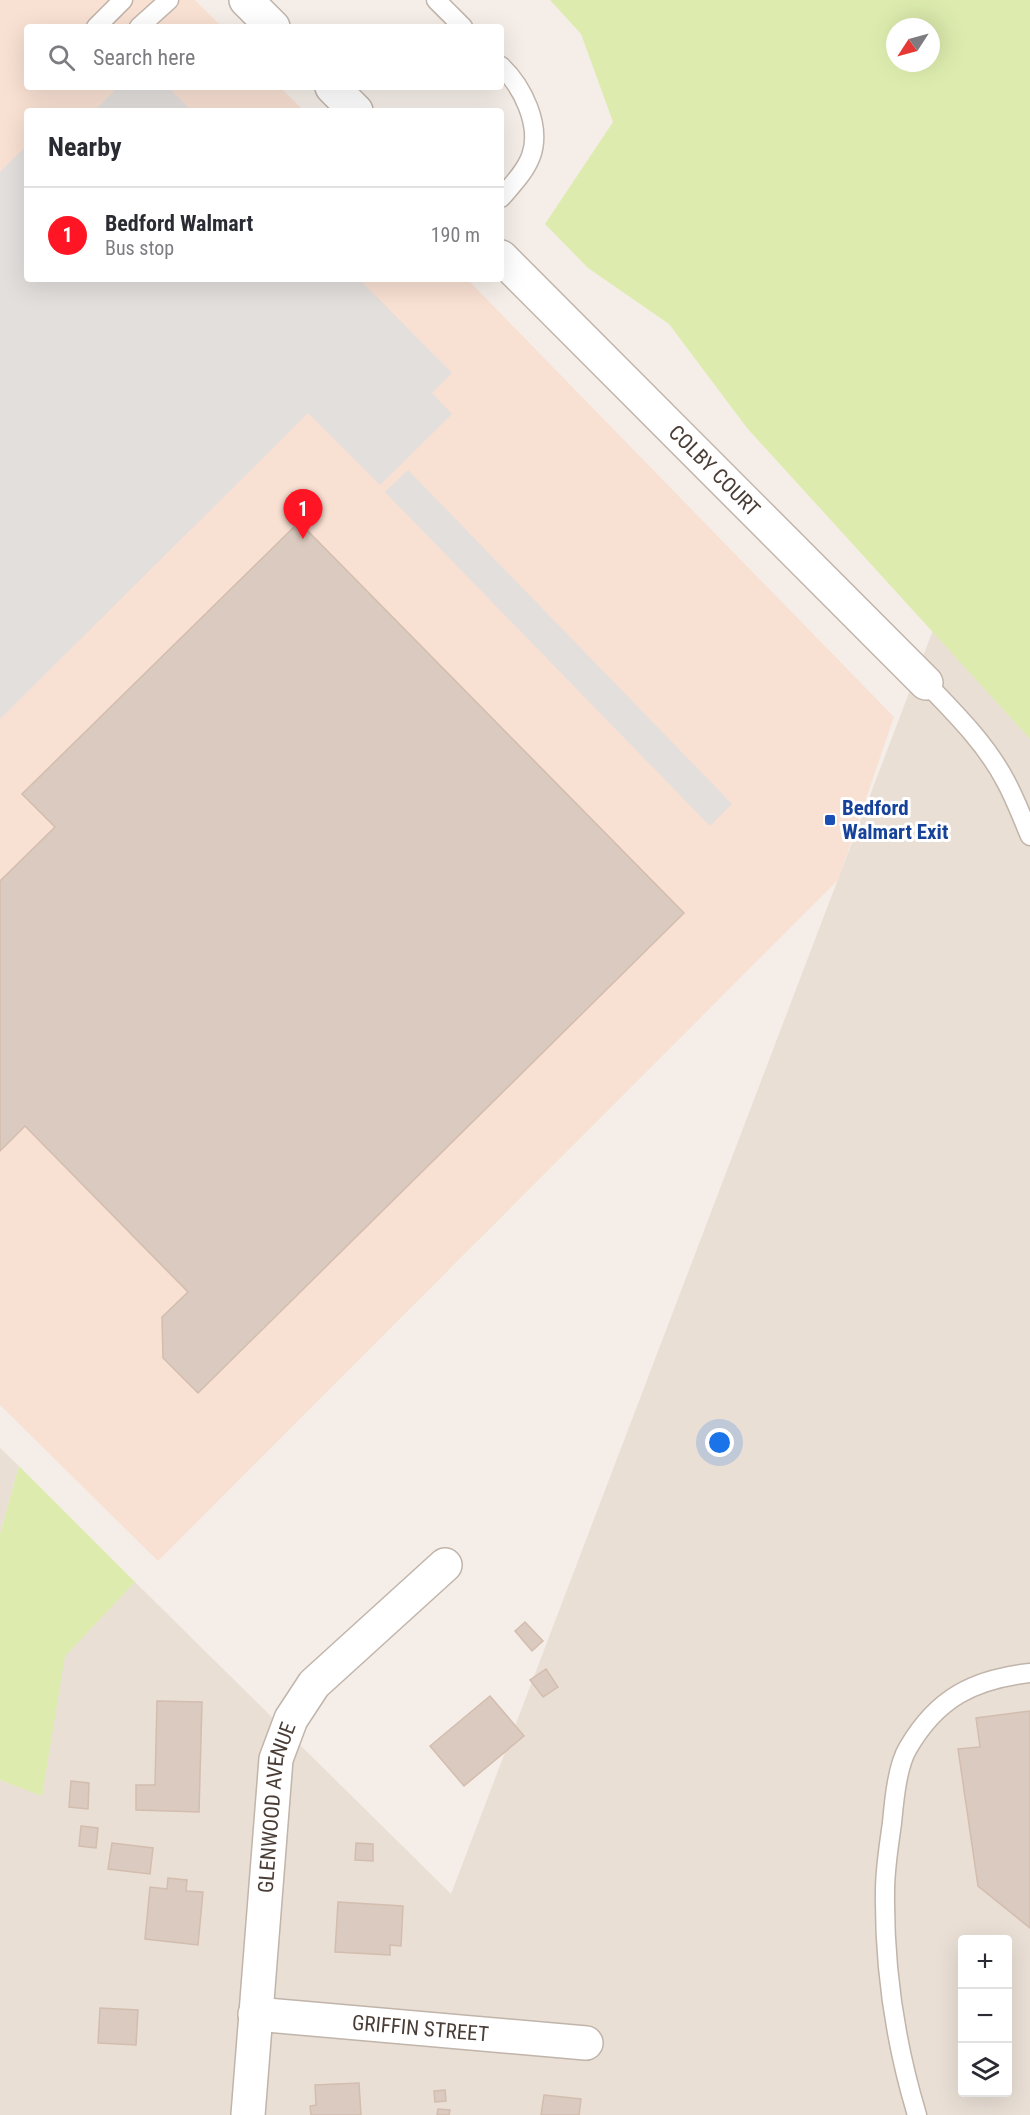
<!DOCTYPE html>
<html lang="en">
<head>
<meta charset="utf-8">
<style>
  :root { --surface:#fff; --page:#f7f7f7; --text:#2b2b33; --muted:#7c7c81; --line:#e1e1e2; --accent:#ff1523 }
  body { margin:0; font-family:"Roboto Condensed",sans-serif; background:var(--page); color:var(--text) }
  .controls { position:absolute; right:18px; bottom:18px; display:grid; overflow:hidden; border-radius:6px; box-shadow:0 6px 24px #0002 }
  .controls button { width:54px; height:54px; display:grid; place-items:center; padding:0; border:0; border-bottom:2px solid var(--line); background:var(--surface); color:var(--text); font:30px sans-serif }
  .compass { position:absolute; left:886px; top:18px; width:54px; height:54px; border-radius:50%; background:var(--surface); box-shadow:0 6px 24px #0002; rotate:234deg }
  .you { position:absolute; left:720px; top:1443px; width:21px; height:21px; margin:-15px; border:4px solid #fff; border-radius:50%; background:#1a73e8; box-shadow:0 0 0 9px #1a73e833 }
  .badge { display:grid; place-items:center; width:39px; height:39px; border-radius:50%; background:var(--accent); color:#fff; font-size:20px; font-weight:700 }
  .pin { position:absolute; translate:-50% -50px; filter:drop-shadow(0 2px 3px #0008) }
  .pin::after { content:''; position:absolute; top:32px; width:21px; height:18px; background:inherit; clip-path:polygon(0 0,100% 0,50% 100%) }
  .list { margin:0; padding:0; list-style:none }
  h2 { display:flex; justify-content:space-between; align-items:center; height:78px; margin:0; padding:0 24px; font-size:26px }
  h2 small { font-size:20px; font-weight:400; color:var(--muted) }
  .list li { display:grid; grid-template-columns:39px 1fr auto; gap:18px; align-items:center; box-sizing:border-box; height:96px; padding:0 24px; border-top:2px solid var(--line) }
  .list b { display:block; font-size:22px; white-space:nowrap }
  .list p { margin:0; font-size:20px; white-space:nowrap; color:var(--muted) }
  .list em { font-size:20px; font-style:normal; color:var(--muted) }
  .icon { flex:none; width:33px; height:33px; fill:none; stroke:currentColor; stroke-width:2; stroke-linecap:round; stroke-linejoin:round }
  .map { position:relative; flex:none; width:1030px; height:2115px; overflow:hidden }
  .search { position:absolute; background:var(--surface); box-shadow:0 6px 24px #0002; left:24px; top:24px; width:480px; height:66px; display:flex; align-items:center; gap:15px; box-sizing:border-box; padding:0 21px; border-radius:6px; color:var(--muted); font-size:22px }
  .panel { position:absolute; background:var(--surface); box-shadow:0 6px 24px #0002; left:24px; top:108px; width:480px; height:174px; border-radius:6px }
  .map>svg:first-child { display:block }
  .residential { fill:#e9dfd5; fill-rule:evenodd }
  .commercial { fill:#f8e0d2 }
  .green { fill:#ddecae; fill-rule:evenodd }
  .parking { fill:#e3dfdd }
  .building { fill:#dbcabf; stroke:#d3bdaf; stroke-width:1.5 }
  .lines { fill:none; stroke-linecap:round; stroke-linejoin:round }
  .lane-casing { stroke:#c1b4aa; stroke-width:21 }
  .street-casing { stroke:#c1b4aa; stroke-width:36 }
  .lane { stroke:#fff; stroke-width:18 }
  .street { stroke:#fff; stroke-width:33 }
  .transit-dot { fill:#1a4fb4; stroke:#fff; stroke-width:2 }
  .labels { text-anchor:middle; stroke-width:6; stroke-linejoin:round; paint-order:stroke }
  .street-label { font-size:21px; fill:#493d36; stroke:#fff }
  .transit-label { font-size:21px; font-weight:bold; fill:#164399; stroke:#fff; text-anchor:start }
</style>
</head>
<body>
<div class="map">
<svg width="1030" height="2115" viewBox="0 0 1030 2115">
  <rect width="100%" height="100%" fill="#f5eee8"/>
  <path class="residential" d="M 617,0 L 1030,0 L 1030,2115 L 0,2115 L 0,1780 L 42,1795 L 64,1656 L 135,1582 L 451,1894 L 933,630 ZM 895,27 L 931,27 L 931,63 L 895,63 ZM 962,1940 L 1008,1940 L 1008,2092 L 962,2092 Z
    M 0,1448 L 19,1466 L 0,1534 Z"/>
  <path class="commercial" d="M 0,0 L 195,0 L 222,27 L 27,27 L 27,87 L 280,87 L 304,111 L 27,111 L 27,279 L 467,279 L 894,717 L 838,880 L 158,1561 L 0,1405 Z"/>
  <path class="green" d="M 550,0 L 1030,0 L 1030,739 L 747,428 L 669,324 L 588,268 L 545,224 L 613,122 L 581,34 ZM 895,27 L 931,27 L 931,63 L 895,63 Z
    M 19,1466 L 135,1582 L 65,1656 L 42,1796 L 0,1780 L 0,1534 Z"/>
  <path class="parking" d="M 118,87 L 168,87 L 192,111 L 94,111 Z
    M 27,145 L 27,279 L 359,279 L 452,373 L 432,393 L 452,414 L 380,485 L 308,413 L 0,719 L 0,172 Z
    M 408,470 L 732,804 L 710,826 L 385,492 Z"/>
  <path class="building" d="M 299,522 L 684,913 L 198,1393 L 163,1358 L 162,1317 L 188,1292 L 25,1126 L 0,1151 L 0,881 L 55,827 L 22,794 Z
    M 525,1622 L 543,1641 L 532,1651 L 515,1631 Z
    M 546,1669 L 558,1687 L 543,1697 L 530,1680 Z
    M 490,1696 L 524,1736 L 464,1786 L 430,1746 Z
    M 157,1701 L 202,1702 L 199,1812 L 136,1810 L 136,1785 L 155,1785 Z
    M 1030,1711 L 1030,1928 L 978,1886 L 958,1749 L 980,1747 L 976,1718 Z
    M 71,1781 L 89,1783 L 88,1809 L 69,1807 Z
    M 81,1826 L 98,1828 L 96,1848 L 79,1846 Z
    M 112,1843 L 153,1848 L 150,1874 L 108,1869 Z
    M 356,1843 L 373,1844 L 373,1861 L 355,1860 Z
    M 168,1878 L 187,1880 L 186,1891 L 203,1892 L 198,1945 L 145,1939 L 150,1887 L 167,1889 Z
    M 338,1902 L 403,1906 L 401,1946 L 390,1945 L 390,1955 L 335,1952 Z
    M 100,2008 L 138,2010 L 136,2045 L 98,2043 Z
    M 359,2083 L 361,2115 L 311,2115 L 310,2106 L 316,2105 L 315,2085 Z
    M 445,2090 L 446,2101 L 435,2102 L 434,2091 Z
    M 544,2095 L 581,2099 L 579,2115 L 541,2115 Z
    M 438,2109 L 450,2110 L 449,2115 L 437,2115 Z"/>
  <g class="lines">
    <g class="lane-casing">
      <path id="lane" d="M 436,0 L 463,27
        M 96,27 L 123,0
        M 139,27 L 169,0
        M 501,66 C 522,86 542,125 531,156 C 525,172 512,185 501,198
        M 926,683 C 955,713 986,744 1005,780 C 1015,798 1022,817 1030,836
        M 917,2115 C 895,2042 884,1967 885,1891 C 885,1868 889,1845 892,1823 C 894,1802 897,1766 908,1748 C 937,1698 974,1679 1030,1673"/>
    </g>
    <g class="street-casing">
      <g id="street">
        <path d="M 246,0 L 273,27"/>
        <path d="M 332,87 L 356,111"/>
        <path id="s1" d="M 501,257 L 926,683"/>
        <path id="s2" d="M 255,2014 L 586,2043"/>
        <path id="s3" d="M 248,2115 L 276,1759 L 291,1719 L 314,1684 L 445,1565"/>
      </g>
    </g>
    <use href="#lane" class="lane"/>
    <use href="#street" class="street"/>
  </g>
  <rect class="transit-dot" x="824" y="814" width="12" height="12" rx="3"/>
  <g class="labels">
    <g class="street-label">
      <text dy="7" stroke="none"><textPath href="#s1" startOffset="302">COLBY COURT</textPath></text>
      <text dy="7" stroke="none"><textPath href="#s3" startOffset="309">GLENWOOD AVENUE</textPath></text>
      <text dy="7" stroke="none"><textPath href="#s2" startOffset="166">GRIFFIN STREET</textPath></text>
    </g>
    <g class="transit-label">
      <text x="842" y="815">Bedford<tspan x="842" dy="24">Walmart Exit</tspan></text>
    </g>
  </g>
</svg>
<div class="controls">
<button>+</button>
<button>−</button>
<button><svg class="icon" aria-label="layers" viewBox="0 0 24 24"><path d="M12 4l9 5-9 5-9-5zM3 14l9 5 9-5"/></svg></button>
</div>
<svg class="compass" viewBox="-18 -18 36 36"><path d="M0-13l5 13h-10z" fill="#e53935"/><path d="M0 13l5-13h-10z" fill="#7c7c81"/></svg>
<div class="you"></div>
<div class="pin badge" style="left:303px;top:539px">1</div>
<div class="search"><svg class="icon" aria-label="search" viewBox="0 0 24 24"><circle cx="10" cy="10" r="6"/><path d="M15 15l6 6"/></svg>Search here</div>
<section class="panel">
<h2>Nearby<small></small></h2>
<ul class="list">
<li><span class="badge">1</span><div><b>Bedford Walmart</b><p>Bus stop</p></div><em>190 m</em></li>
</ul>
</section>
</div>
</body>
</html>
